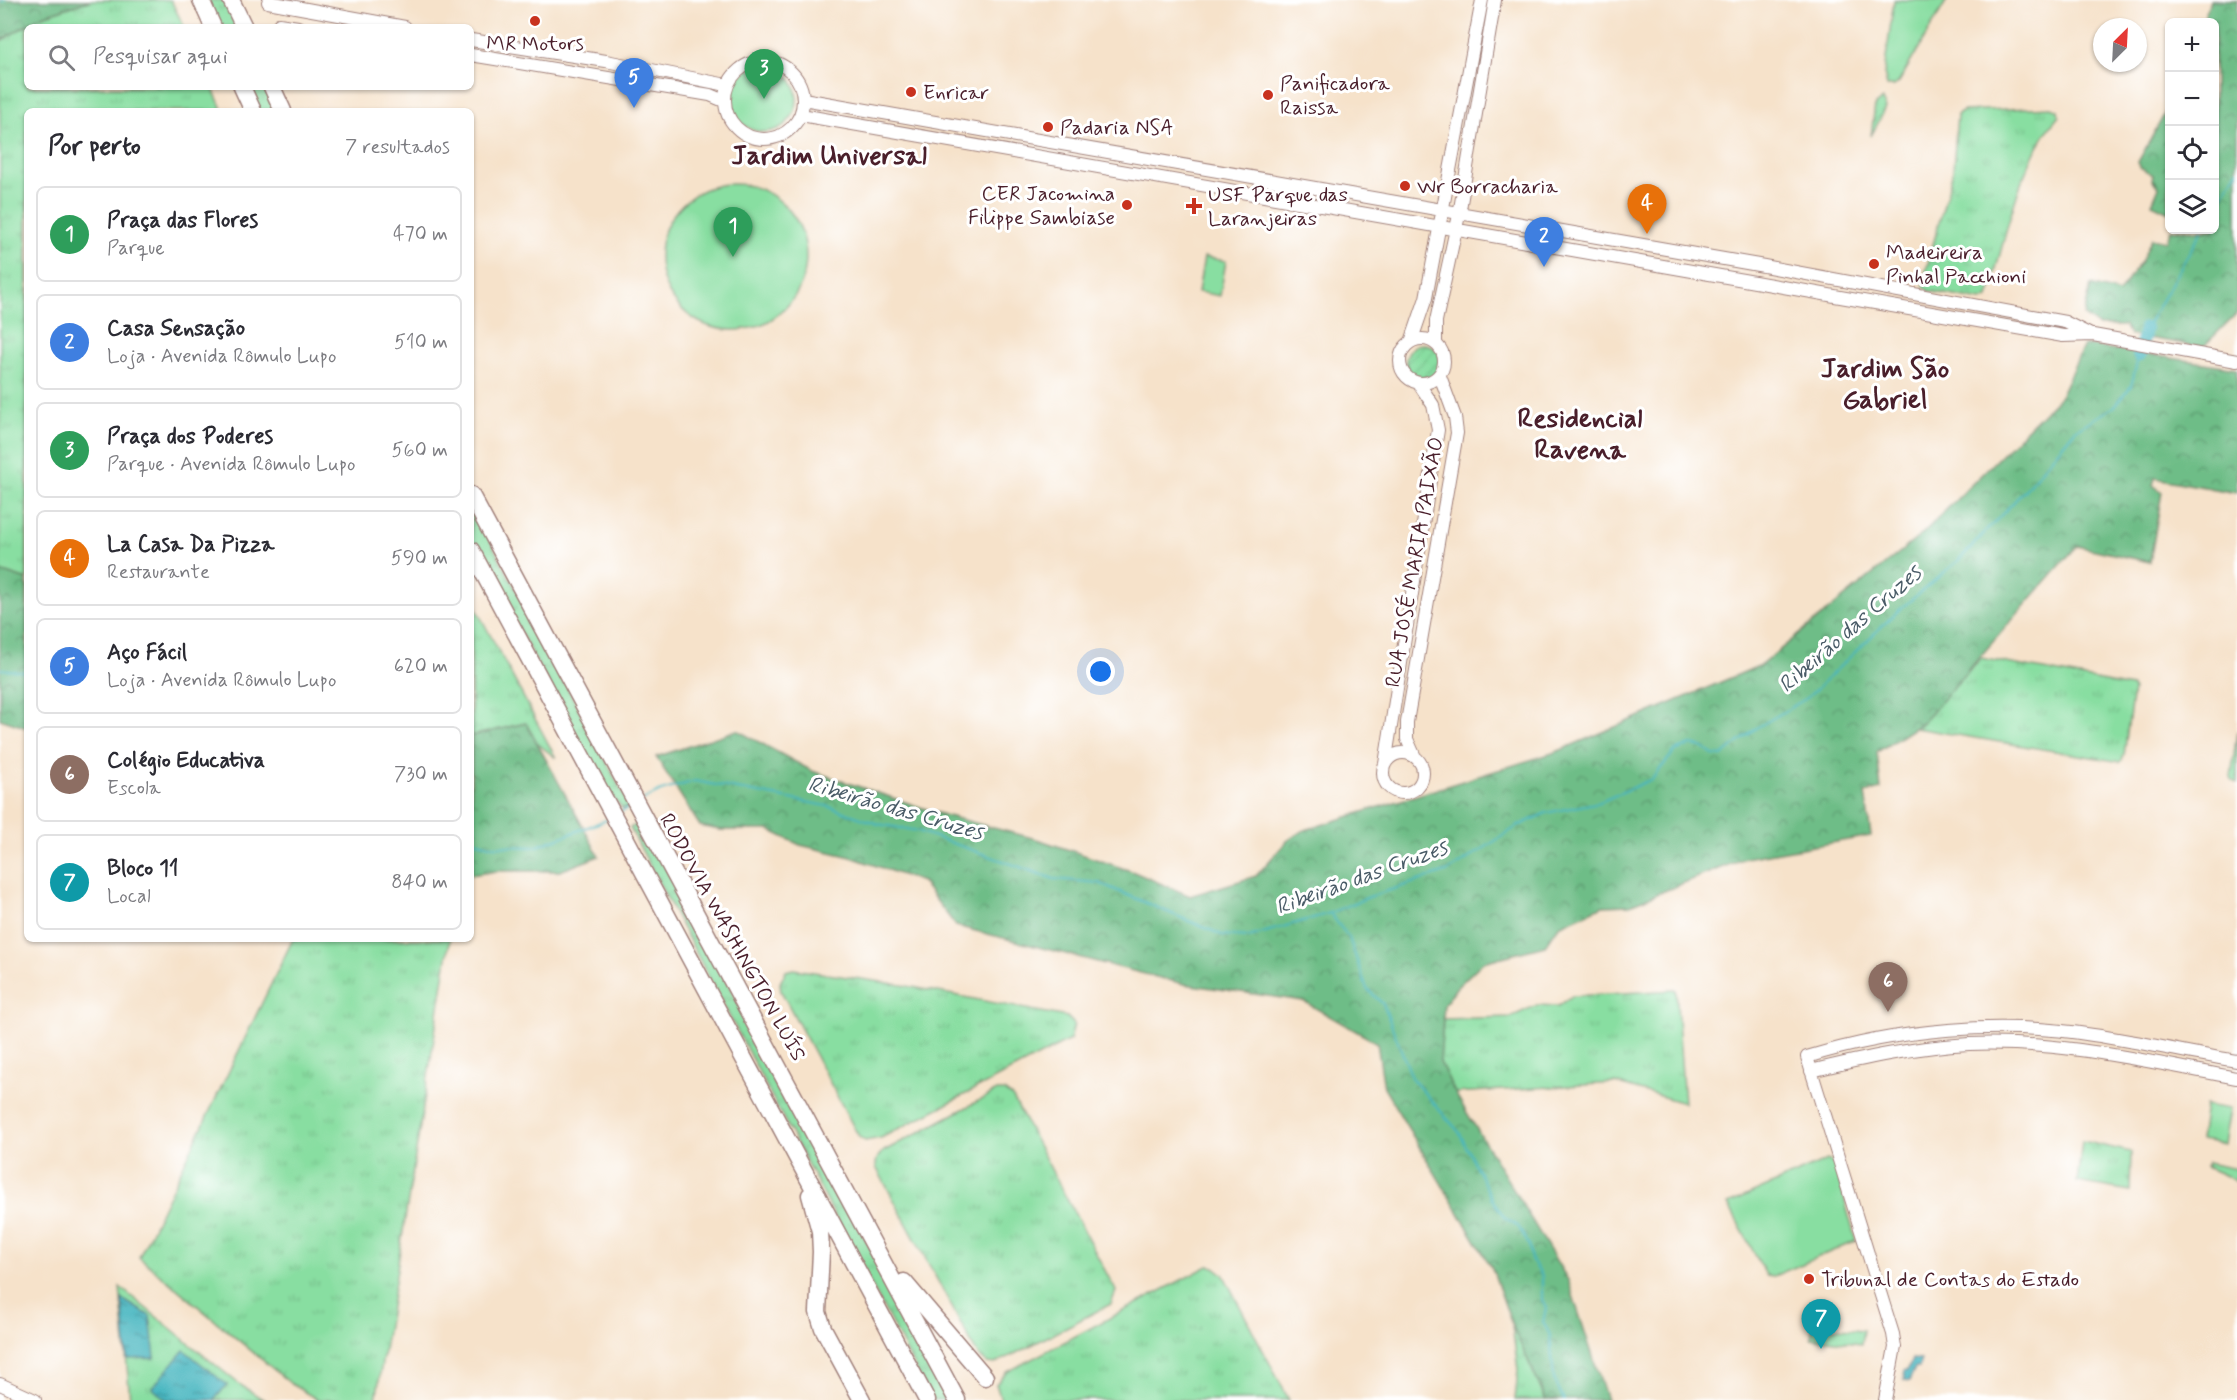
<!DOCTYPE html>
<html lang="pt">
<head>
<meta charset="utf-8">
<style>
  :root { --surface:#fff; --page:#f7f7f7; --text:#2b2b33; --muted:#7c7c81; --line:#e1e1e2; --accent:#c8321e }
  body { margin:0; font-family:Mynerve,sans-serif; background:var(--page); color:var(--text) }
  .controls { position:absolute; right:18px; top:18px; display:grid; overflow:hidden; border-radius:9px; box-shadow:0 2px 4px #0004 }
  .controls button { width:54px; height:54px; display:grid; place-items:center; padding:0; border:0; border-bottom:2px solid var(--line); background:var(--surface); color:var(--text); font:30px sans-serif }
  .compass { position:absolute; left:2093px; top:18px; width:54px; height:54px; border-radius:50%; background:var(--surface); box-shadow:0 2px 4px #0004; rotate:24deg }
  .you { position:absolute; left:1101px; top:672px; width:21px; height:21px; margin:-15px; border:4px solid #fff; border-radius:50%; background:#1a73e8; box-shadow:0 0 0 9px #1a73e833 }
  .badge { display:grid; place-items:center; width:39px; height:39px; border-radius:50%; background:var(--accent); color:#fff; font-size:20px; font-weight:700 }
  .pin { position:absolute; translate:-50% -50px; filter:drop-shadow(0 2px 3px #0008) }
  .pin::after { content:''; position:absolute; top:32px; width:21px; height:18px; background:inherit; clip-path:polygon(0 0,100% 0,50% 100%) }
  .list { margin:0; padding:0; list-style:none }
  h2 { display:flex; justify-content:space-between; align-items:center; height:78px; margin:0; padding:0 24px; font-size:26px }
  h2 small { font-size:20px; font-weight:400; color:var(--muted) }
  .list li { display:grid; grid-template-columns:39px 1fr auto; gap:18px; align-items:center; box-sizing:border-box; height:96px; margin:0 12px 12px; padding:0 12px; border:2px solid var(--line); border-radius:9px }
  .list b { display:block; font-size:22px; white-space:nowrap }
  .list p { margin:0; font-size:20px; white-space:nowrap; color:var(--muted) }
  .list em { font-size:20px; font-style:normal; color:var(--muted) }
  .icon { flex:none; width:33px; height:33px; fill:none; stroke:currentColor; stroke-width:2; stroke-linecap:round; stroke-linejoin:round }
  .map { position:relative; flex:none; width:2237px; height:1400px; overflow:hidden }
  .search { position:absolute; background:var(--surface); box-shadow:0 2px 4px #0004; left:24px; top:24px; width:450px; height:66px; display:flex; align-items:center; gap:15px; box-sizing:border-box; padding:0 21px; border-radius:9px; color:var(--muted); font-size:22px }
  .panel { position:absolute; background:var(--surface); box-shadow:0 2px 4px #0004; left:24px; top:108px; width:450px; height:834px; border-radius:9px }
  .map>svg:first-child { display:block }
  .grass { fill:url(#grass-tufts); stroke:#697e66; stroke-width:1.5 }
  .forest { fill:url(#forest-crowns); stroke:#5c6e59; stroke-width:1.5 }
  .park { fill:#88dea1; stroke:#697e66; stroke-width:1.5 }
  .garden { fill:url(#garden-furrows); stroke:#697e66; stroke-width:1.5 }
  .water { fill:url(#water-ripples); stroke:#486a76; stroke-width:1.5 }
  .lines { fill:none; stroke-linecap:round; stroke-linejoin:round }
  .stream { stroke:#47b6c0; stroke-width:2 }
  .river { stroke:#47b6c0; stroke-width:14 }
  .minor-casing { stroke:#a0807a; stroke-width:14 }
  .highway-casing { stroke:#a0807a; stroke-width:19 }
  .minor { stroke:#fff; stroke-width:12 }
  .highway { stroke:#fff; stroke-width:16 }
  .poi-dot { fill:#c8321e; stroke:#fff; stroke-width:2 }
  .labels { text-anchor:middle; stroke-width:6; stroke-linejoin:round; paint-order:stroke }
  .poi-label { font-size:21px; fill:#4a1f2b; stroke:#fff; text-anchor:start }
  .street-label { font-size:21px; fill:#4a1f2b; stroke:#fff }
  .water-label { font-size:22px; font-style:italic; fill:#495b67; stroke:#fff }
  .district-label { font-size:27px; font-weight:bold; fill:#4a1f2b; stroke:#fff }
</style>
</head>
<body>
<div class="map">
<svg width="2237" height="1400" viewBox="0 0 2237 1400">
  <defs>
    <pattern id="grass-tufts" width="24" height="20" patternUnits="userSpaceOnUse" patternTransform="scale(1.5)"><rect width="24" height="20" fill="#88dea1"/><path d="M3 7l-1-3M5 7V3M7 7l1-3M15 17l-1-3M17 17v-4M19 17l1-3" fill="none" stroke="#77be8b"/></pattern>
    <pattern id="forest-crowns" width="20" height="18" patternUnits="userSpaceOnUse" patternTransform="scale(1.5)"><rect width="20" height="18" fill="#6ebd87"/><path d="M2 6a3 3 0 1 1 6 0M12 15a3 3 0 1 1 6 0" fill="none" stroke="#5c996f"/></pattern>
    <pattern id="garden-furrows" width="10" height="10" patternUnits="userSpaceOnUse" patternTransform="scale(1.5)"><rect width="10" height="10" fill="#88dea1"/><path d="M-1 1l2-2M0 10L10 0M9 11l2-2" fill="none" stroke="#77be8b"/></pattern>
    <pattern id="water-ripples" width="26" height="14" patternUnits="userSpaceOnUse" patternTransform="scale(1.5)"><rect width="26" height="14" fill="#47b6c0"/><path d="M2 4q2-2 4 0t4 0M15 11q2-2 4 0t4 0" fill="none" stroke="#3d939c"/></pattern>
  </defs>
  <rect width="100%" height="100%" fill="#fff"/>
  <filter id="ink" filterUnits="userSpaceOnUse"><feTurbulence type="fractalNoise" baseFrequency=".0167" numOctaves="2"/><feDisplacementMap in="SourceGraphic" scale="12" xChannelSelector="R" yChannelSelector="G"/><feConvolveMatrix kernelMatrix="1 2 1 2 8 2 1 2 1" color-interpolation-filters="sRGB"/></filter>
  <filter id="wash" filterUnits="userSpaceOnUse"><feTurbulence type="fractalNoise" baseFrequency=".008" numOctaves="4" result="noise"/><feDisplacementMap in="SourceGraphic" scale="24" xChannelSelector="R" yChannelSelector="G"/><feGaussianBlur stdDeviation="1.35" result="paint"/><feColorMatrix in="noise" values="0 0 0 0 0 0 0 0 0 0 0 0 0 0 0 0 0 1.4 0 .05"/><feComposite in="paint" operator="in"/></filter>
  <g filter="url(#wash)">
    <rect width="100%" height="100%" fill="#f6e2ca"/>
    <path class="grass" d="M 91,0 L 171,0 L 184,27 L 27,27 L 27,87 L 212,87 L 223,111 L 27,111 L 27,580 L 0,571 L 0,41 L 42,16 Z
      M 206,0 L 226,0 L 239,27 L 219,27 Z
      M 247,87 L 267,87 L 278,111 L 258,111 Z
      M 2052,107 L 2058,110 L 2059,116 C 2017,164 2006,238 1988,298 L 1981,301 L 1929,291 L 1924,286 L 1924,278 L 1953,171 L 1957,115 L 1964,111 Z
      M 471,504 L 629,805 L 623,809 L 604,789 L 471,540 Z
      M 471,599 L 556,758 L 538,744 L 525,723 L 471,736 Z
      M 1981,658 L 2131,687 L 2133,690 L 2124,755 L 2121,762 L 1915,728 Z
      M 637,824 L 647,841 L 656,850 L 952,1400 L 932,1400 L 630,828 Z
      M 293,939 L 450,939 L 376,1400 L 318,1400 L 291,1384 L 139,1257 Z
      M 793,969 L 902,985 L 1067,1017 L 1074,1024 L 1070,1040 L 881,1138 L 865,1141 L 859,1137 L 781,991 L 780,983 L 786,971 Z
      M 1676,990 L 1684,1103 L 1615,1083 L 1455,1093 L 1440,1062 L 1443,1019 L 1511,1017 L 1537,1005 L 1558,1006 L 1572,996 Z
      M 997,1091 L 1004,1091 L 1013,1098 L 1116,1291 L 1111,1304 L 995,1364 L 987,1363 L 978,1355 L 876,1167 C 876,1159 878,1155 884,1151 Z
      M 2082,1141 L 2131,1152 L 2130,1191 L 2077,1182 Z
      M 1208,1266 L 1214,1267 L 1223,1274 L 1289,1400 L 1001,1400 L 996,1384 L 1007,1372 Z
      M 120,1287 L 239,1384 L 264,1400 L 130,1400 Z
      M 1512,1325 L 1546,1400 L 1515,1400 L 1518,1370 Z"/>
    <path class="forest" d="M 0,0 L 91,0 L 42,16 L 0,41 Z
      M 2210,0 L 2237,0 L 2237,313 L 2203,347 L 2130,335 L 2124,326 L 2098,326 L 2084,316 L 2091,285 L 2119,293 L 2142,260 L 2152,238 L 2166,241 L 2171,230 L 2214,230 L 2214,22 L 2203,22 Z
      M 2169,106 L 2169,212 L 2152,204 L 2159,187 L 2152,180 L 2153,175 L 2140,167 L 2138,162 Z
      M 2084,345 L 2237,368 L 2237,493 L 2155,478 L 2153,485 L 2162,492 L 2150,562 L 2077,546 L 1922,723 L 1877,752 L 1881,789 L 1865,793 L 1871,836 L 1745,858 L 1630,905 L 1603,906 L 1559,926 L 1545,946 L 1483,962 L 1456,988 L 1444,1005 L 1440,1062 L 1455,1093 L 1568,1280 L 1607,1400 L 1546,1400 L 1512,1325 L 1492,1268 L 1384,1088 L 1377,1043 L 1303,1001 L 1184,984 L 956,926 L 922,882 L 851,857 L 800,845 L 769,830 L 720,830 L 700,826 L 656,757 L 737,730 L 812,771 L 944,815 L 1040,840 L 1134,872 L 1190,896 L 1256,876 L 1287,841 L 1302,831 L 1556,752 L 1761,665 L 1921,535 L 2060,396 Z
      M 0,571 L 27,580 L 27,728 L 0,719 Z
      M 526,723 L 599,856 L 560,871 L 497,871 L 471,875 L 471,736 Z"/>
    <path class="park" d="M 1894,0 L 1947,0 L 1899,82 L 1894,86 L 1887,86 L 1884,74 Z
      M731 99a33 33 0 1 1 66 0a33 33 0 1 1-66 0Z
      M660 257a73 73 0 1 1 146 0a73 73 0 1 1-146 0Z
      M 1204,257 L 1226,261 L 1220,296 L 1198,292 Z
      M 2237,731 L 2237,783 L 2232,781 L 2231,777 Z
      M 2205,1105 L 2230,1109 L 2224,1144 L 2200,1140 Z
      M 1827,1160 L 1834,1162 L 1856,1241 L 1774,1276 L 1766,1275 L 1728,1204 Z
      M 2207,1163 L 2237,1169 L 2237,1181 L 2206,1167 Z
      M 1813,1326 L 1863,1330 L 1861,1344 L 1811,1338 Z"/>
    <path class="garden" d="M 1882,100 L 1886,108 L 1871,136 L 1875,105 Z
      M1406 361a17 17 0 1 1 34 0a17 17 0 1 1-34 0Z"/>
    <path class="water" d="M 122,1299 L 150,1316 L 155,1358 L 127,1359 Z
      M 184,1350 L 227,1385 L 214,1400 L 167,1400 L 152,1388 Z
      M 1912,1359 L 1921,1360 L 1919,1368 L 1915,1368 L 1909,1381 L 1903,1380 L 1905,1370 L 1908,1370 Z"/>
    <g class="lines">
      <path class="stream" d="M 0,2 L 5,0
        M 2214,209 L 2237,170
        M 2145,329 L 2202,230
        M 0,669 L 27,672
        M 643,800 L 661,791 L 695,781 L 827,806 L 878,824 L 918,831 L 1054,879 L 1099,883 L 1222,935 L 1249,937 L 1330,913 L 1369,897 L 1449,871 L 1518,826 L 1546,813 L 1600,802 L 1652,779 L 1675,751 L 1691,745 L 1702,747 L 1713,755 L 1722,756 L 1758,727 L 1807,698 L 1899,610 L 1958,561 L 2023,492 L 2075,430 L 2114,407 L 2131,386 L 2139,355
        M 619,813 L 630,807
        M 471,840 L 493,846 L 535,847 L 609,819
        M 1330,913 L 1349,938 L 1367,989 L 1383,1004 L 1413,1080 L 1459,1132 L 1492,1199 L 1505,1218 L 1518,1226 L 1529,1245 L 1531,1259 L 1542,1276 L 1542,1300 L 1546,1308 L 1543,1322 L 1550,1335 L 1554,1379 L 1564,1400"/>
      <path class="river" d="M 2139,355 L 2145,329"/>
    </g>
  </g>
  <g filter="url(#ink)">
    <g class="lines">
      <g class="minor-casing">
        <path id="minor" d="M 268,2 L 405,27
          M 279,24 L 298,27
          M 471,40 L 606,61 L 727,85
          M 471,55 L 710,95 L 724,101
          M725 100a39 39 0 1 1 78 0a39 39 0 1 1-78 0Z
          M 803,99 L 1764,266 L 2065,322 L 2089,334
          M 801,115 L 2063,336 L 2093,335 L 2237,361
          M1400 361a22 22 0 1 1 44 0a22 22 0 1 1-44 0Z
          M 1411,342 L 1426,298 L 1482,0
          M 1436,344 L 1436,321 L 1459,215 L 1495,0
          M1383 773a20 20 0 1 1 40 0a20 20 0 1 1-40 0Z
          M 1415,757 L 1407,739 L 1407,722 L 1457,433 L 1455,417 L 1440,376
          M 1385,764 L 1438,430 L 1433,405 L 1419,384
          M 1811,1071 C 1864,1058 1915,1047 1969,1044 C 2059,1040 2149,1062 2237,1078
          M 0,1384 L 35,1400
          M 1885,1400 L 1895,1347 L 1893,1334 L 1807,1057 C 1898,1029 1999,1020 2093,1035 C 2141,1042 2189,1053 2237,1061"/>
      </g>
      <g class="highway-casing">
        <path id="highway" d="M 201,0 L 213,27
          M 231,0 L 244,27
          M 242,87 L 253,111
          M 272,87 L 283,111
          M 471,495 L 957,1400
          M 471,550 L 927,1400
          M 810,1195 L 820,1231 L 821,1252 L 818,1312 L 823,1328 L 862,1400
          M 904,1282 L 985,1377"/>
      </g>
      <use href="#minor" class="minor"/>
      <use href="#highway" class="highway"/>
    </g>
  </g>
  <g class="poi-dot">
    <circle cx="535" cy="21" r="6"/>
    <circle cx="911" cy="92" r="6"/>
    <circle cx="1268" cy="95" r="6"/>
    <circle cx="1048" cy="127" r="6"/>
    <circle cx="1405" cy="186" r="6"/>
    <circle cx="1127" cy="205" r="6"/>
    <path d="M1191 197h6v6h6v6h-6v6h-6v-6h-6v-6h6z"/>
    <circle cx="1874" cy="264" r="6"/>
    <circle cx="1809" cy="1279" r="6"/>
  </g>
  <g class="labels">
    <g class="poi-label">
      <text x="535" y="50" text-anchor="middle">MR Motors</text>
      <text x="1280" y="90">Panificadora<tspan x="1280" dy="24">Raissa</tspan></text>
      <text x="923" y="99">Enricar</text>
      <text x="1060" y="134">Padaria NSA</text>
      <text x="1417" y="193">Wr Borracharia</text>
      <text x="1115" y="200" text-anchor="end">CER Jacomina<tspan x="1115" dy="24">Filippe Sambiase</tspan></text>
      <text x="1208" y="201">USF Parque das<tspan x="1208" dy="24">Laranjeiras</tspan></text>
      <text x="1886" y="259">Madeireira<tspan x="1886" dy="24">Pinhal Pacchioni</tspan></text>
      <text x="1821" y="1286">Tribunal de Contas do Estado</text>
    </g>
    <g class="street-label">
      <text transform="translate(1414 562) rotate(-80)" y="7">RUA JOSÉ MARIA PAIXÃO</text>
      <text transform="translate(733 937) rotate(61)" y="7">RODOVIA WASHINGTON LUÍS</text>
    </g>
    <g class="water-label">
      <text transform="translate(1849 628) rotate(-41)" y="8">Ribeirão das Cruzes</text>
      <text transform="translate(896 807) rotate(16)" y="8">Ribeirão das Cruzes</text>
      <text transform="translate(1361 876) rotate(-20)" y="8">Ribeirão das Cruzes</text>
    </g>
    <g class="district-label">
      <text x="829" y="164">Jardim Universal</text>
      <text x="1885" y="377">Jardim São<tspan x="1885" dy="31">Gabriel</tspan></text>
      <text x="1580" y="427">Residencial<tspan x="1580" dy="31">Ravena</tspan></text>
    </g>
  </g>
</svg>
<div class="controls">
<button>+</button>
<button>−</button>
<button><svg class="icon" aria-label="locate" viewBox="0 0 24 24"><circle cx="12" cy="12" r="6"/><path d="M12 2v4M12 18v4M2 12h4M18 12h4"/></svg></button>
<button><svg class="icon" aria-label="layers" viewBox="0 0 24 24"><path d="M12 4l9 5-9 5-9-5zM3 14l9 5 9-5"/></svg></button>
</div>
<svg class="compass" viewBox="-18 -18 36 36"><path d="M0-13l5 13h-10z" fill="#e53935"/><path d="M0 13l5-13h-10z" fill="#7c7c81"/></svg>
<div class="you"></div>
<div class="pin badge" style="left:733px;top:257px;background:#2e9e5b">1</div>
<div class="pin badge" style="left:1544px;top:267px;background:#3f7fe0">2</div>
<div class="pin badge" style="left:764px;top:99px;background:#2e9e5b">3</div>
<div class="pin badge" style="left:1647px;top:234px;background:#e8710a">4</div>
<div class="pin badge" style="left:634px;top:108px;background:#3f7fe0">5</div>
<div class="pin badge" style="left:1888px;top:1012px;background:#8d6e63">6</div>
<div class="pin badge" style="left:1821px;top:1349px;background:#0f9aa8">7</div>
<div class="search"><svg class="icon" aria-label="search" viewBox="0 0 24 24"><circle cx="10" cy="10" r="6"/><path d="M15 15l6 6"/></svg>Pesquisar aqui</div>
<section class="panel">
<h2>Por perto<small>7 resultados</small></h2>
<ul class="list">
<li><span class="badge" style="background:#2e9e5b">1</span><div><b>Praça das Flores</b><p>Parque</p></div><em>470 m</em></li>
<li><span class="badge" style="background:#3f7fe0">2</span><div><b>Casa Sensação</b><p>Loja · Avenida Rômulo Lupo</p></div><em>510 m</em></li>
<li><span class="badge" style="background:#2e9e5b">3</span><div><b>Praça dos Poderes</b><p>Parque · Avenida Rômulo Lupo</p></div><em>560 m</em></li>
<li><span class="badge" style="background:#e8710a">4</span><div><b>La Casa Da Pizza</b><p>Restaurante</p></div><em>590 m</em></li>
<li><span class="badge" style="background:#3f7fe0">5</span><div><b>Aço Fácil</b><p>Loja · Avenida Rômulo Lupo</p></div><em>620 m</em></li>
<li><span class="badge" style="background:#8d6e63">6</span><div><b>Colégio Educativa</b><p>Escola</p></div><em>730 m</em></li>
<li><span class="badge" style="background:#0f9aa8">7</span><div><b>Bloco 11</b><p>Local</p></div><em>840 m</em></li>
</ul>
</section>
</div>
</body>
</html>
